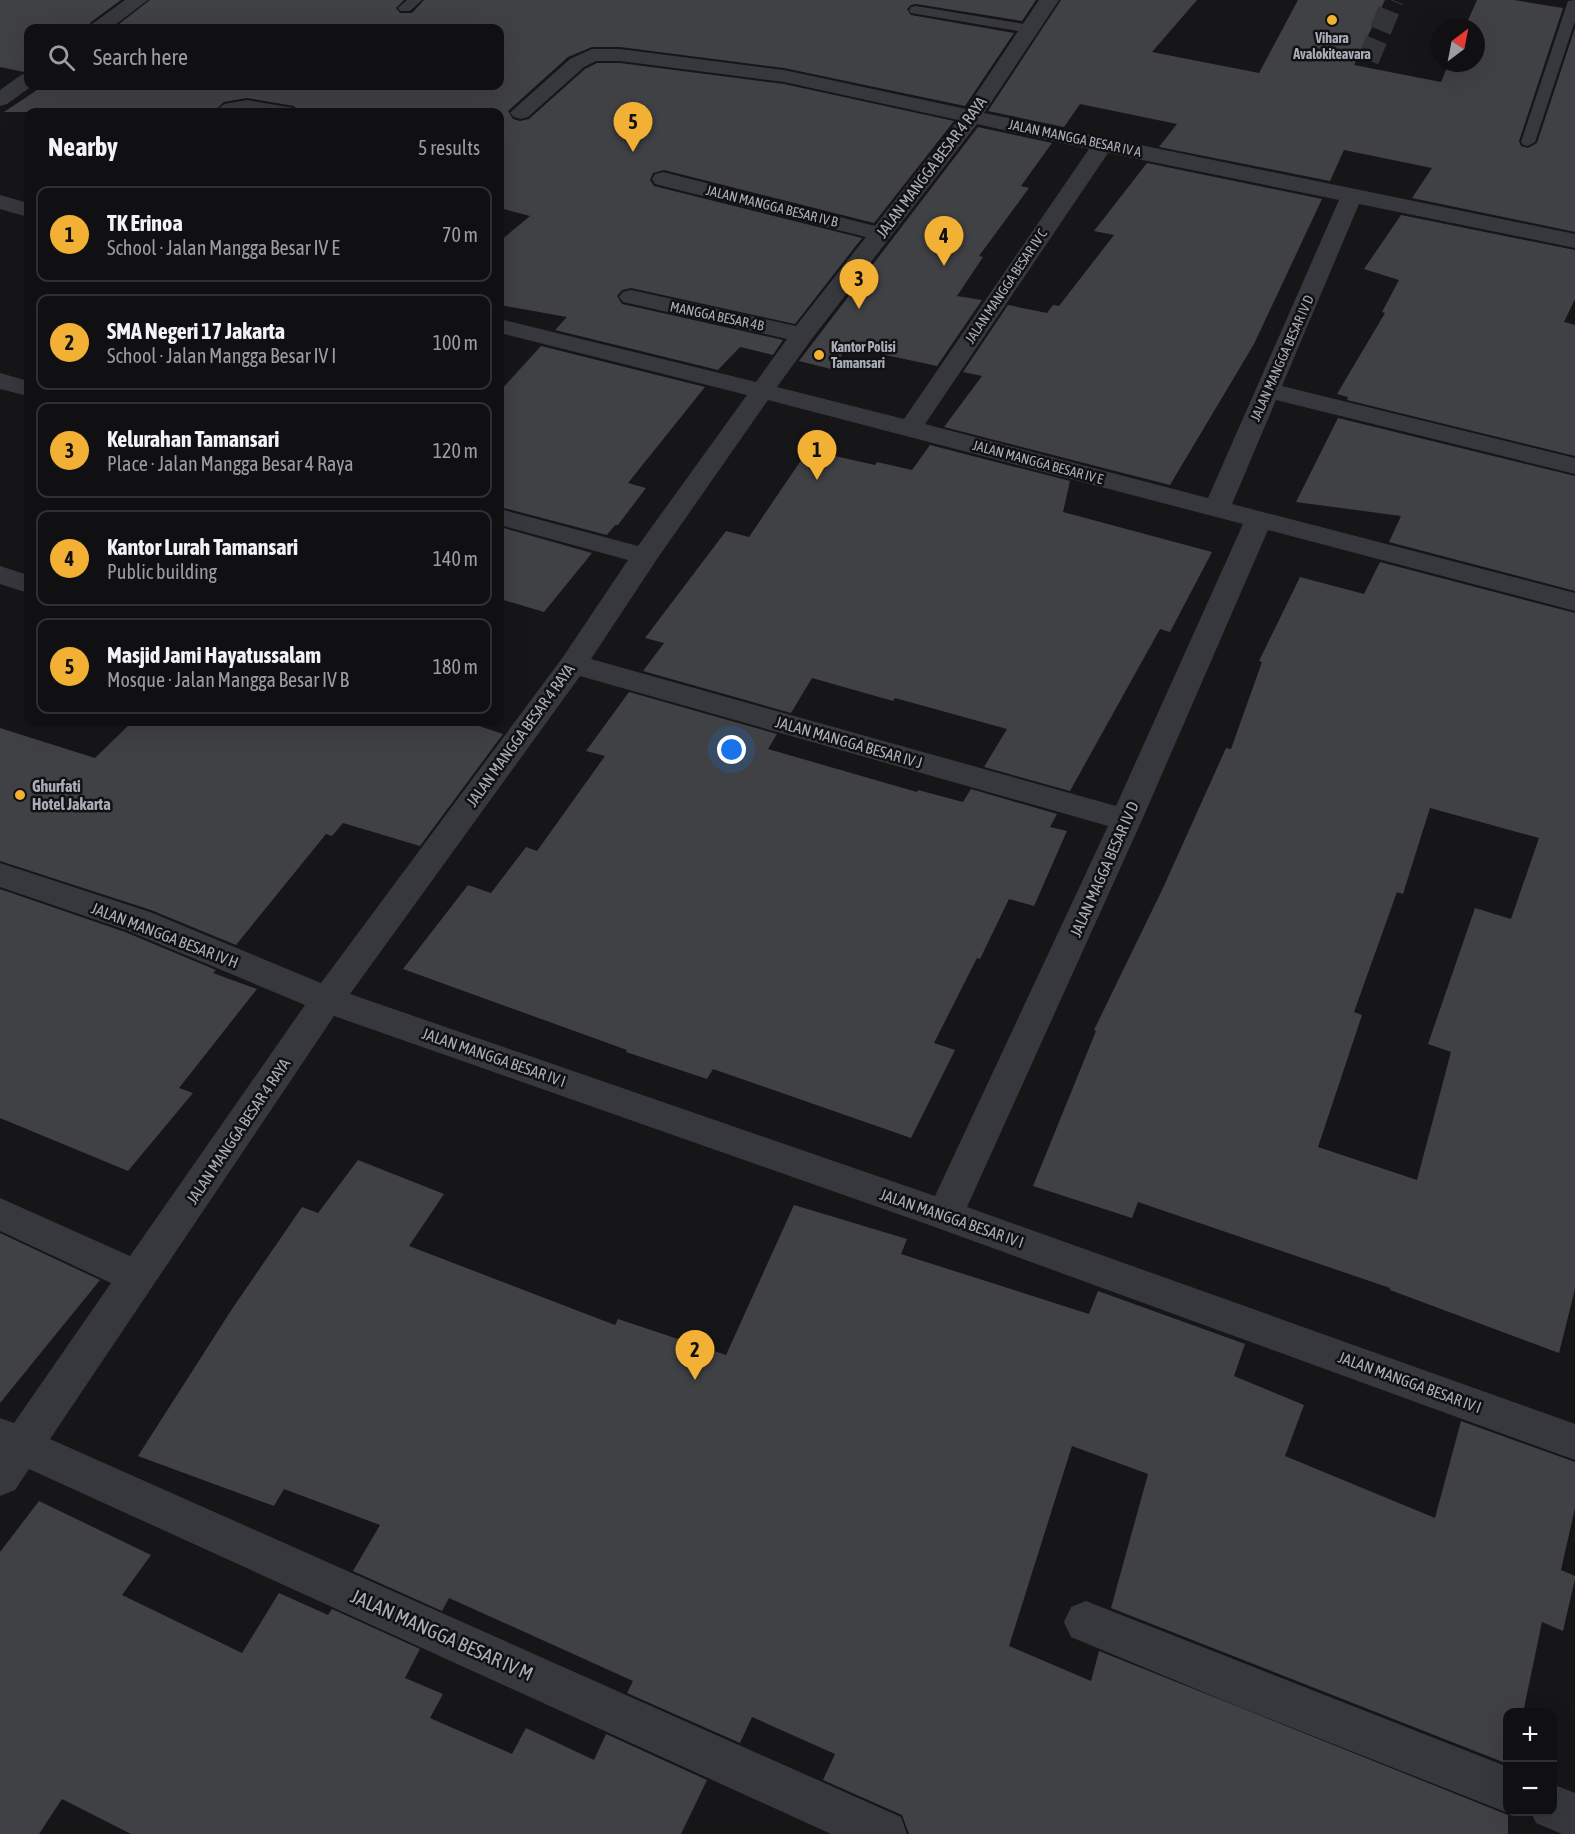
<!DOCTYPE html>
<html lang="en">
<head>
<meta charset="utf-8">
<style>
  :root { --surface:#101012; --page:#19191b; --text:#f1f3f6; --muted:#9c9d9f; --line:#303032; --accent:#f2b134 }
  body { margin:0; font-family:"Asap Condensed",sans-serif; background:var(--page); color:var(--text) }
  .controls { position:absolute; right:18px; bottom:18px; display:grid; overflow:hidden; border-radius:12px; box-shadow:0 6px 24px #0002 }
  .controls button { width:54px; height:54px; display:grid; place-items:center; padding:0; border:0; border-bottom:2px solid var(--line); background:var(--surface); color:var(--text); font:30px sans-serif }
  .compass { position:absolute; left:1431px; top:18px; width:54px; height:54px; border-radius:50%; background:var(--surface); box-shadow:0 6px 24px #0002; rotate:32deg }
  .you { position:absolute; left:732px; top:750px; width:21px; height:21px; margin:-15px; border:4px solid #fff; border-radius:50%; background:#1a73e8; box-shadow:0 0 0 9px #1a73e833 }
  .badge { display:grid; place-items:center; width:39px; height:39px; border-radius:50%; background:var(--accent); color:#111; font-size:20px; font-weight:700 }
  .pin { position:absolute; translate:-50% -50px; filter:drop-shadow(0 2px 3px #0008) }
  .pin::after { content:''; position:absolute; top:32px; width:21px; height:18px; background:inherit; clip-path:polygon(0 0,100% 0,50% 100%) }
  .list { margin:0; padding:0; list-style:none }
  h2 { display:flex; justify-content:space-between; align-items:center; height:78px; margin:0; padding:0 24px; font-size:26px }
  h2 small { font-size:20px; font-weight:400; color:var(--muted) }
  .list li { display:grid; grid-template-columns:39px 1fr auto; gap:18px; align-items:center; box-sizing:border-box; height:96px; margin:0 12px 12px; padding:0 12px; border:2px solid var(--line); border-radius:12px }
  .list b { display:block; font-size:22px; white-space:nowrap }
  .list p { margin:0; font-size:20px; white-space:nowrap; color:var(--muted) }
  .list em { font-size:20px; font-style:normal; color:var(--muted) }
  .icon { flex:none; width:33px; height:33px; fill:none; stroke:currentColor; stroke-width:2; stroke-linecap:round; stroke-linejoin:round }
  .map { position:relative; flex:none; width:1575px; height:1834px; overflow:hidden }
  .search { position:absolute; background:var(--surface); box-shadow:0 6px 24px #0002; left:24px; top:24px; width:480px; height:66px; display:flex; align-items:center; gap:15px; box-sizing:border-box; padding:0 21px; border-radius:12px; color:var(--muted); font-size:22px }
  .panel { position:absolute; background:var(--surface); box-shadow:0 6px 24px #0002; left:24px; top:108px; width:480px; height:618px; border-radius:12px }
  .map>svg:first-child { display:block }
  .building { fill:#404145; fill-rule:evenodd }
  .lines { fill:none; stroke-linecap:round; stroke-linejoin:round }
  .minor-tunnel { stroke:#333438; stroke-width:22; stroke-dasharray:22 10; stroke-linecap:butt }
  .service { fill:#37383d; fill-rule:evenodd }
  .minor { fill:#37383d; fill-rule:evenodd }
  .poi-dot { fill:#f2b134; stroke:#111113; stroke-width:2 }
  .labels { text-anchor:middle; stroke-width:5; stroke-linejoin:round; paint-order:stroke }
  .far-poi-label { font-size:14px; font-weight:bold; fill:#a8adb8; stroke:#111113 }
  .far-street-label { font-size:14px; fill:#a8adb8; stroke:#111113 }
  .street-label { font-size:16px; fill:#a8adb8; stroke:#111113 }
  .poi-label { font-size:16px; font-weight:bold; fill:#a8adb8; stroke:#111113; text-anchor:start }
  .near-street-label { font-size:20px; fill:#a8adb8; stroke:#111113 }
</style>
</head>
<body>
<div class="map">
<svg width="1575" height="1834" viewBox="0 0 1575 1834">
  <rect width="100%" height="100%" fill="#161618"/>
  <path class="building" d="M 0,0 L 121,0 L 91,22 L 87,28 L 28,28 L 28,71 L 24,72 L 0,67 Z
    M 150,0 L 404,0 L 396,8 L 400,13 L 412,13 L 424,0 L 1036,0 L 1022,21 L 916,4 L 911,5 L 907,9 L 911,15 L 1014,33 L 965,106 L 784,68 L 620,47 L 592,47 L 568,57 L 508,111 L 513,119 L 520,121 L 529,119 L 585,69 L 597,63 L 620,63 L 784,84 L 954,121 L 874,223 L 664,170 L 653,173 L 650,180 L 654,186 L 862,238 L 795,324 L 631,288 L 622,290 L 617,296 L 622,304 L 783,340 L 773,355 L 740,347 L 718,370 L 555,330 L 567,317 L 500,305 L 500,241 L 530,216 L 500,208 L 500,112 L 299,112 L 294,106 L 247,98 L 224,102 L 213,112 L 4,112 L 43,86 L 500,86 L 500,28 L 114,28 Z
    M 1061,0 L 1197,0 L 1152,52 L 1259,73 L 1298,0 L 1385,0 L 1354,65 L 1441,82 L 1449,63 L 1476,63 L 1476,27 L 1465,27 L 1477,0 L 1514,0 L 1563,8 L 1519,141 L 1521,146 L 1528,148 L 1537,143 L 1575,28 L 1575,232 L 1412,198 L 1432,168 L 1344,150 L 1330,181 L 1159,147 L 1177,124 L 1080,104 L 1064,127 L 988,111 Z
    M 978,127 L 1052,143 L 1021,186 L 1029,188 L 979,256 L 983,257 L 957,296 L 982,300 L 937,366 L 848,347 L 831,369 L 799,361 Z
    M 1147,163 L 1322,199 L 1254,344 L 1170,485 L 944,427 L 982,376 L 963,372 L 1008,305 L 1047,313 L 1053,305 L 1059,306 L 1114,235 L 1094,231 Z
    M 1401,215 L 1575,250 L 1575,299 L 1564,322 L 1575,325 L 1575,456 L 1347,400 L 1348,397 L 1337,394 L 1385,313 L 1382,312 L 1399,280 L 1364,269 Z
    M 541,346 L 705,387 L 628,483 L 646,488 L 618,525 L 615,525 L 607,535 L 500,507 L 500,391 Z
    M 1338,418 L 1575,476 L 1575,591 L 1389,542 L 1401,516 L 1296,502 Z
    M 930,445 L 1070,481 L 1063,512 L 1212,552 L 1170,632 L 1160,629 L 1070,791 L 984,767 L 1007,729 L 895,698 L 893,701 L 812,678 L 791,713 L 643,671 L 664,643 L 645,638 L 726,531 L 749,537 L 808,450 L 875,465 L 877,462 L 912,470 Z
    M 500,527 L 592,553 L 544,612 L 500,599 Z
    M 1380,562 L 1575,613 L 1575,1289 L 1559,1353 L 1390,1290 L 1390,1288 L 1138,1202 L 1132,1218 L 1033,1186 L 1096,1031 L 1094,1030 L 1163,888 L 1226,748 L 1231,749 L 1262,662 L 1259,661 L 1300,577 L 1364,594 ZM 1430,808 L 1539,838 L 1511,919 L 1475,908 L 1428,1044 L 1451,1052 L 1417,1180 L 1318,1147 L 1362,1015 L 1354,1012 L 1397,892 L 1403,894 Z
    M 629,692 L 777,734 L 768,749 L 917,792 L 918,790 L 963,802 L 971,789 L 1057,814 L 1050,827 L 1067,831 L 1034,906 L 1009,899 L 980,959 L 977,958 L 934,1043 L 955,1050 L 911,1138 L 713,1069 L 707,1079 L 626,1052 L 627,1050 L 403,969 L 468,885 L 491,893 L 526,847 L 537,851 L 605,756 L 586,751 Z
    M 132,722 L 467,722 L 503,734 L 420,846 L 343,823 L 332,836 L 326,834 L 236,945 L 151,910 L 0,861 L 0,728 L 95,758 Z
    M 0,889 L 125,932 L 216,970 L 213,973 L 257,989 L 179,1088 L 193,1093 L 128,1171 L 0,1118 Z
    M 358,1160 L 444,1194 L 409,1246 L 615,1325 L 618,1319 L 726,1355 L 794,1205 L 907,1239 L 901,1254 L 1089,1314 L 1098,1291 L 1245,1344 L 1234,1376 L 1304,1405 L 1285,1456 L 1435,1518 L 1461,1421 L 1575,1462 L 1575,1508 L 1561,1570 L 1575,1576 L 1575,1579 L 1563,1631 L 1542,1622 L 1523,1713 L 1508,1713 L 1508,1764 L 1111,1608 L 1148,1474 L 1072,1446 L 1009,1646 L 1091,1681 L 1099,1651 L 1508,1815 L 1508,1834 L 909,1834 L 902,1815 L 823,1780 L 835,1754 L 752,1717 L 740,1743 L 627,1693 L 633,1681 L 449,1598 L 442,1611 L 353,1571 L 380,1525 L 284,1489 L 274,1506 L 138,1456 L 232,1309 L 302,1207 L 318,1213 Z
    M 0,1233 L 100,1280 L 0,1403 Z
    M 39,1501 L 151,1555 L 122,1595 L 242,1653 L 279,1593 L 328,1615 L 332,1609 L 420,1649 L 405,1678 L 443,1694 L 430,1718 L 512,1754 L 526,1728 L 594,1760 L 606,1734 L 707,1780 L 681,1834 L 131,1834 L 62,1799 L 39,1834 L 0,1834 L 0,1552 Z"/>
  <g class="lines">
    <path class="minor-tunnel" d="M 1368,60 L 1393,0"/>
    <path class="service" d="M 407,0 L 422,0 L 410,11 L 400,11 L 398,8 Z
      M 1575,0 L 1575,21 L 1535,142 L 1528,146 L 1523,145 L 1521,142 L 1568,1 Z
      M 916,6 L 1030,25 L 1037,29 L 1030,33 L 911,13 L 909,10 L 911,7 Z"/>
    <path class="minor" d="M 125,0 L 148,0 L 111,28 L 89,28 L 92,24 Z
      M 1039,0 L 1059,0 L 984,113 L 1575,234 L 1575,248 L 1359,204 L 1282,386 L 1575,458 L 1575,474 L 1276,400 L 1232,504 L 1575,593 L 1575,611 L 1268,530 L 1142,820 L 967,1207 L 1575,1424 L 1575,1460 L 932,1226 L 334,1016 L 50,1439 L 901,1817 L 907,1834 L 831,1834 L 29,1469 L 15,1490 L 0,1496 L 0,1418 L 14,1423 L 111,1283 L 0,1231 L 0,1198 L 130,1256 L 305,1005 L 126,930 L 0,887 L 0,863 L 150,912 L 321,983 L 563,657 L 628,560 L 500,525 L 500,509 L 638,546 L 747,395 L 500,333 L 500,319 L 756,382 L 787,339 L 623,302 L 619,297 L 623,292 L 631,290 L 796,326 L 866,237 L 655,184 L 652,179 L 655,174 L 663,172 L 875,226 L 958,120 L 784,82 L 620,61 L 596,61 L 584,67 L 528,117 L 521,119 L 514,117 L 510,113 L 514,109 L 570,59 L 592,49 L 620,49 L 784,70 L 966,109 ZM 977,124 L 1089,149 L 904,419 L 777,387 L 811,340 ZM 1108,153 L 1339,200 L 1208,498 L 925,424 ZM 768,400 L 1243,524 L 1116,806 L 591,659 L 657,559 ZM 580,676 L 1108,826 L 935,1196 L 350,994 Z
      M 28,73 L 28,86 L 32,86 L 7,104 L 0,106 L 0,90 L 21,75 Z
      M 247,100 L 294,108 L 297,112 L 215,112 L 224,104 Z
      M 0,195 L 28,203 L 28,217 L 0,209 Z
      M 0,373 L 28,381 L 28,396 L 0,389 Z
      M 0,566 L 28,575 L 28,593 L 0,584 Z
      M 1086,1601 L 1508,1767 L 1508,1812 L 1512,1812 L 1508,1813 L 1237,1706 L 1071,1637 L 1064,1622 L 1071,1607 Z
      M 1552,1784 L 1575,1793 L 1575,1834 L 1562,1834 L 1536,1823 L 1531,1812 L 1552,1812 Z"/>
  </g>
  <g class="poi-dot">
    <circle cx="1332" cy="20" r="6"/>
    <circle cx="819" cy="355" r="6"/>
    <circle cx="20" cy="795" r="6"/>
  </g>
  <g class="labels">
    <g class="far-poi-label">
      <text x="1332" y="43">Vihara<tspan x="1332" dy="16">Avalokiteavara</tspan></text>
      <text x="831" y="352" text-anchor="start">Kantor Polisi<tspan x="831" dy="16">Tamansari</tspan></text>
    </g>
    <g class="far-street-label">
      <text transform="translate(1075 138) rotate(12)" y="5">JALAN MANGGA BESAR IV A</text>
      <text transform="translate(772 206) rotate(14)" y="5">JALAN MANGGA BESAR IV B</text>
      <text transform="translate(1006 286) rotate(-56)" y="5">JALAN MANGGA BESAR IV C</text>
      <text transform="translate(717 316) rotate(12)" y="5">MANGGA BESAR 4B</text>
      <text transform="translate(1282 358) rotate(-66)" y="5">JALAN MANGGA BESAR IV D</text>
      <text transform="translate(1038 462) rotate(15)" y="5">JALAN MANGGA BESAR IV E</text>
    </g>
    <g class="street-label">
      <text transform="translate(931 167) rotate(-53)" y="6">JALAN MANGGA BESAR 4 RAYA</text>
      <text transform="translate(520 735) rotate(-54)" y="6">JALAN MANGGA BESAR 4 RAYA</text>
      <text transform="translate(849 742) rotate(16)" y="6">JALAN MANGGA BESAR IV J</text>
      <text transform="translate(1104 869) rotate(-66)" y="6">JALAN MAGGA BESAR IV D</text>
      <text transform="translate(165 935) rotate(21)" y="6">JALAN MANGGA BESAR IV H</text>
      <text transform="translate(494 1057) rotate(19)" y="6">JALAN MANGGA BESAR IV I</text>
      <text transform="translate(238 1131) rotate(-56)" y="6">JALAN MANGGA BESAR 4 RAYA</text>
      <text transform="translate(952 1218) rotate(19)" y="6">JALAN MANGGA BESAR IV I</text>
      <text transform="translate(1410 1382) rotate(20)" y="6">JALAN MANGGA BESAR IV I</text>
    </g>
    <g class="poi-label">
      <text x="32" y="792">Ghurfati<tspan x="32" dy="18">Hotel Jakarta</tspan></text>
    </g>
    <g class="near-street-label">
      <text transform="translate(442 1635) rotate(24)" y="7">JALAN MANGGA BESAR IV M</text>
    </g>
  </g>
</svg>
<div class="controls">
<button>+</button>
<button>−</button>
</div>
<svg class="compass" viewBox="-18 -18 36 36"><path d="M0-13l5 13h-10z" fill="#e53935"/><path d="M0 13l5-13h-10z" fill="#9c9d9f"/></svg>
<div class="you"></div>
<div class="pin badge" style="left:817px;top:480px">1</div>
<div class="pin badge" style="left:695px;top:1380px">2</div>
<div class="pin badge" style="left:859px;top:309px">3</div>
<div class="pin badge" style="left:944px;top:266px">4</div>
<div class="pin badge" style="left:633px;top:152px">5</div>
<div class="search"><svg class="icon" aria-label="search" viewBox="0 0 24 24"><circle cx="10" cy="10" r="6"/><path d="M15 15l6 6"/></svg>Search here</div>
<section class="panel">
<h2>Nearby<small>5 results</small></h2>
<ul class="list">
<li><span class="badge">1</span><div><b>TK Erinoa</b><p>School · Jalan Mangga Besar IV E</p></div><em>70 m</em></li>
<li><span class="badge">2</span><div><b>SMA Negeri 17 Jakarta</b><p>School · Jalan Mangga Besar IV I</p></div><em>100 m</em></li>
<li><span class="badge">3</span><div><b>Kelurahan Tamansari</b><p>Place · Jalan Mangga Besar 4 Raya</p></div><em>120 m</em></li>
<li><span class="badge">4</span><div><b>Kantor Lurah Tamansari</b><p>Public building</p></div><em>140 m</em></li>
<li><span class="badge">5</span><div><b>Masjid Jami Hayatussalam</b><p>Mosque · Jalan Mangga Besar IV B</p></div><em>180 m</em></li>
</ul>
</section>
</div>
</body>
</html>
